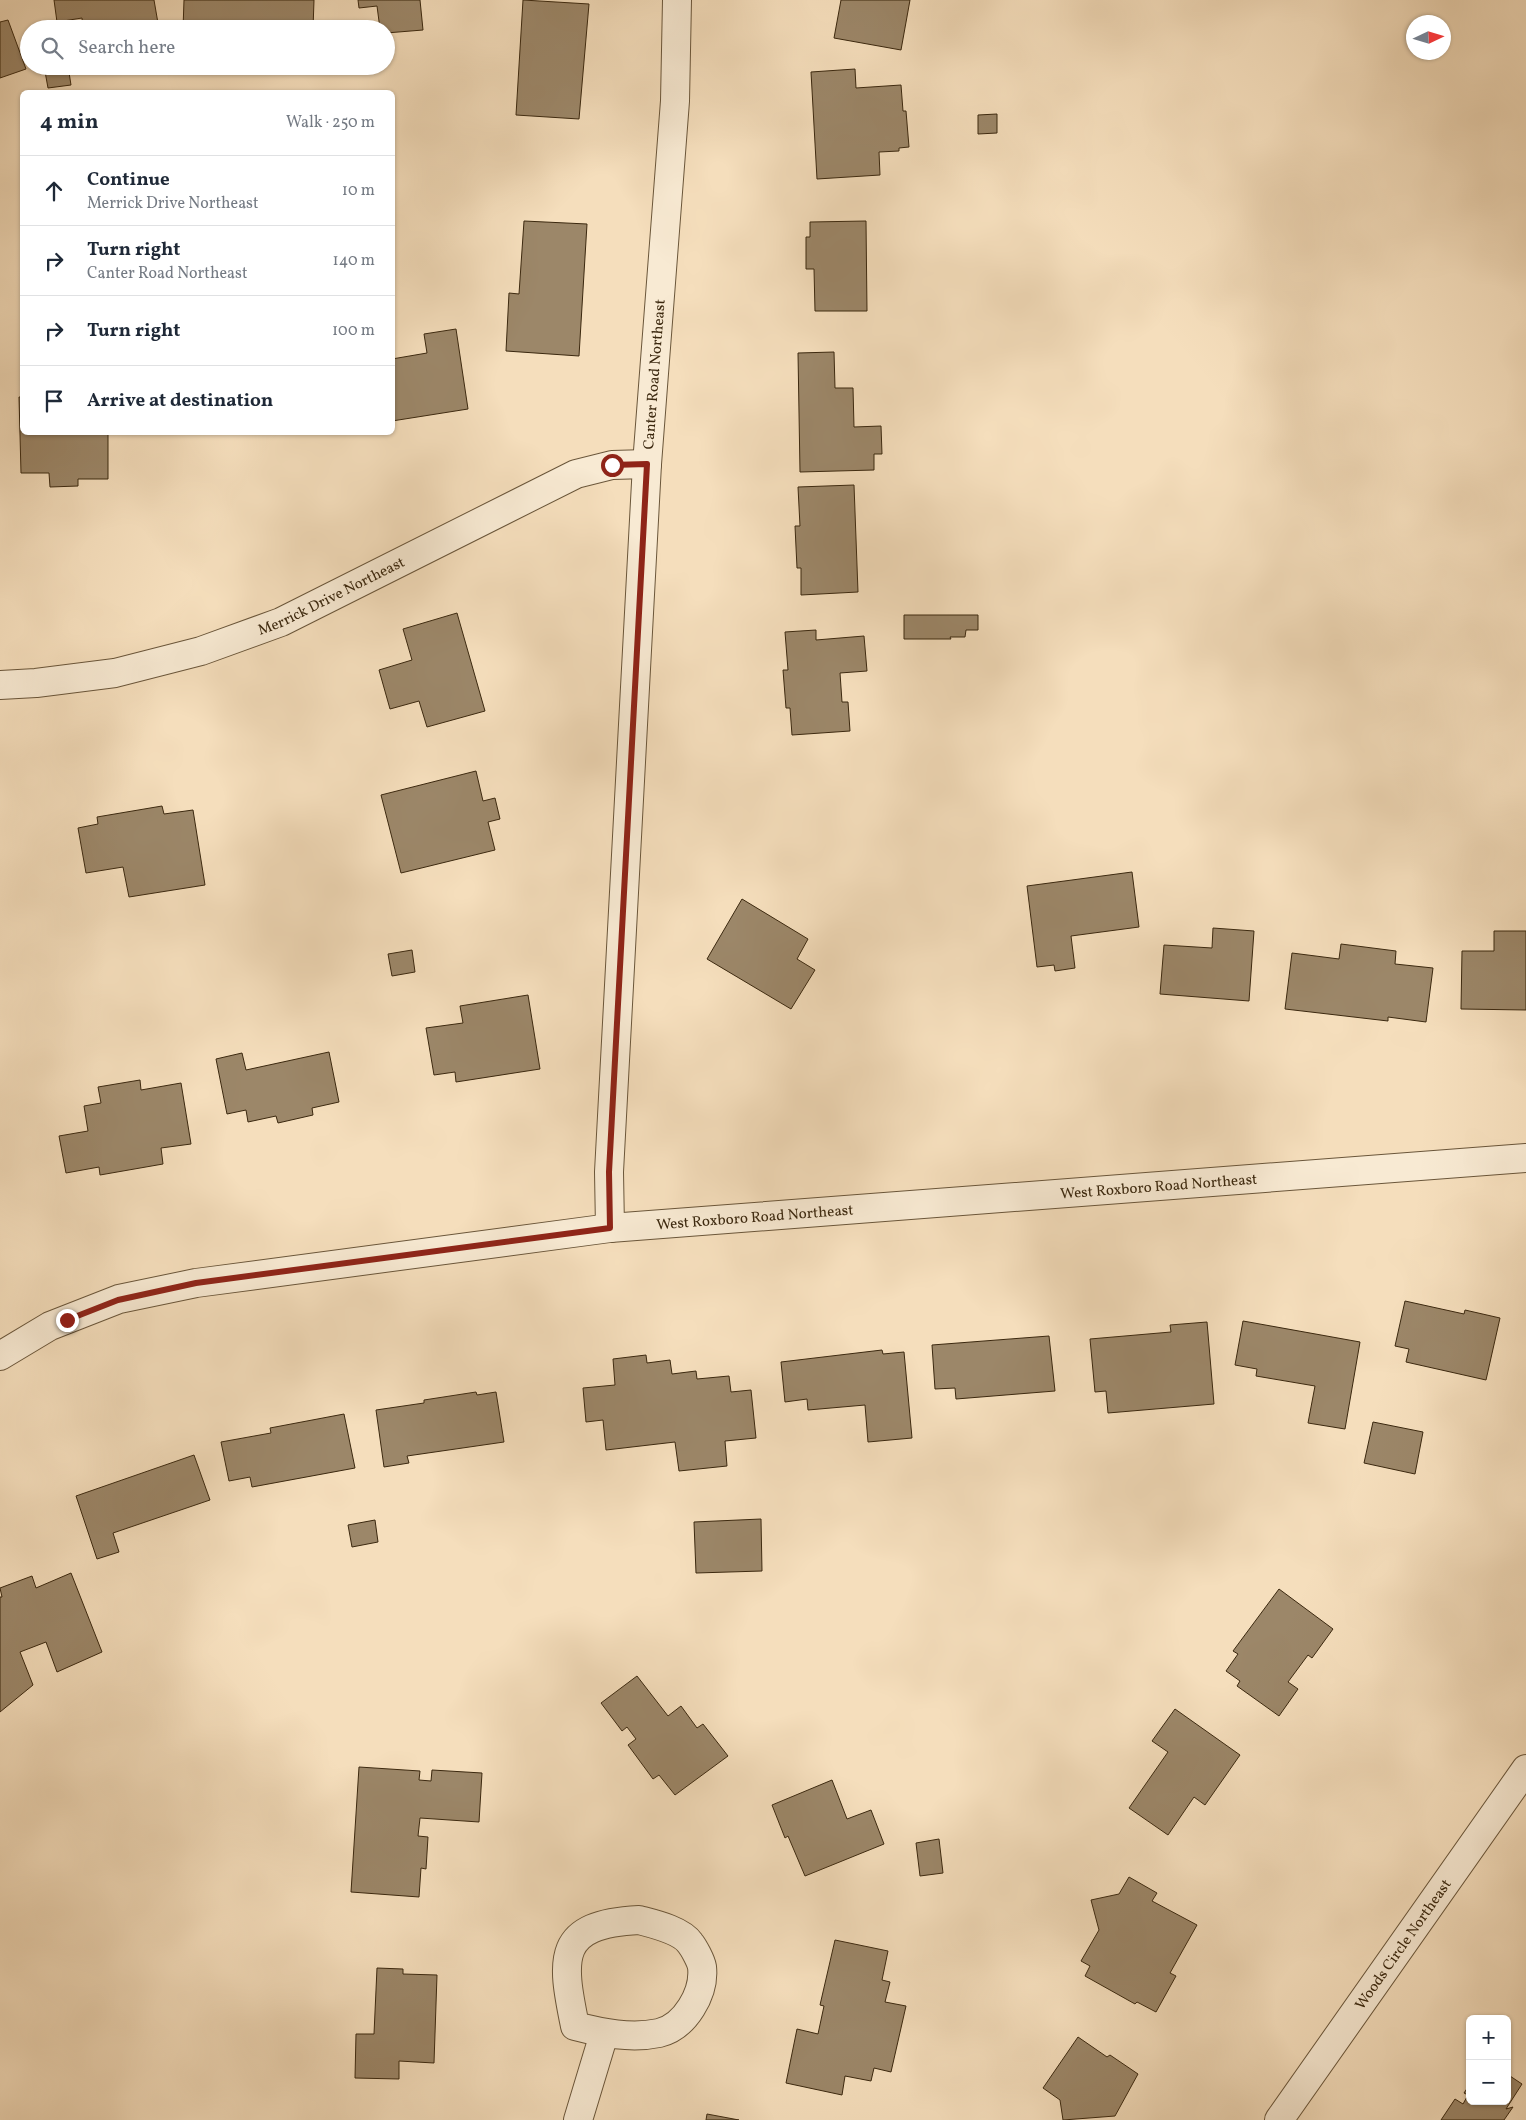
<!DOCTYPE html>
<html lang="en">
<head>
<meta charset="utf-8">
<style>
  :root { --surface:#fff; --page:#f2f2f3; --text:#1f2937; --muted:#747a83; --line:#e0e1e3 }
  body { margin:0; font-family:Vollkorn,serif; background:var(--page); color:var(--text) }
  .controls { position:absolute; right:15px; bottom:15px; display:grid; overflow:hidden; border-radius:8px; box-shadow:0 1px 4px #0004 }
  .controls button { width:45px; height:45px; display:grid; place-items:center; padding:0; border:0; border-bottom:1px solid var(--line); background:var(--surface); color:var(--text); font:25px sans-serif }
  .compass { position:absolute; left:1406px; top:15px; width:45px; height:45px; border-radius:50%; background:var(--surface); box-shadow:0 1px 4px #0004; rotate:86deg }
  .stop { position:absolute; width:15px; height:15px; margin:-11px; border:4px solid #8f2418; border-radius:50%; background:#fff }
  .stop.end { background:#8f2418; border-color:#fff; box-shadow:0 1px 5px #0008 }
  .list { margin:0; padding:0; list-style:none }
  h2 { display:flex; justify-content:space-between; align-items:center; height:65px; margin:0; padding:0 20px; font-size:21px }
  h2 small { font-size:16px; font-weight:400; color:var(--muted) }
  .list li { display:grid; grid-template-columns:32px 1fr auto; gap:15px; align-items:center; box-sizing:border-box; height:70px; padding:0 20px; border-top:1px solid var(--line) }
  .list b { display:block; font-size:19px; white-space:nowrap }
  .list p { margin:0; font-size:16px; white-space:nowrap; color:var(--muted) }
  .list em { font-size:16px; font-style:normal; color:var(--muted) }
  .icon { flex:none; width:28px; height:28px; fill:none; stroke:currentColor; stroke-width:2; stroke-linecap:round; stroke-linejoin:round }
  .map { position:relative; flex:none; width:1526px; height:2120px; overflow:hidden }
  .search { position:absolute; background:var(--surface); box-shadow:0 1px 4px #0004; left:20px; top:20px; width:375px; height:55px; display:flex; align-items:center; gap:12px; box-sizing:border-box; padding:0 18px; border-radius:28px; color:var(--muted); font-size:19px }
  .panel { position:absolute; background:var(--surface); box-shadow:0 1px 4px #0004; left:20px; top:90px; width:375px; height:345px; border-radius:8px }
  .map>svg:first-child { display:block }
  .building { fill:#9c8769; stroke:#3b280f }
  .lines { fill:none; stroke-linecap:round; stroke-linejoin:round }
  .minor-casing { stroke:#6a563a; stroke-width:30 }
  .minor { stroke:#f8ead3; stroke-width:28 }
  .route { stroke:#8f2418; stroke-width:6 }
  .labels { text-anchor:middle; stroke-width:4; stroke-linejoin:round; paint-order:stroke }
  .street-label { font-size:15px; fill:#3b280f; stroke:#f8ead3 }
</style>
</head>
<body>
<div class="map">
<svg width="1526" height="2120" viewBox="0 0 1526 2120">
  <rect width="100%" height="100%" fill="#f5debc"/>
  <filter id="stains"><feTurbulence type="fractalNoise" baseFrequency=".004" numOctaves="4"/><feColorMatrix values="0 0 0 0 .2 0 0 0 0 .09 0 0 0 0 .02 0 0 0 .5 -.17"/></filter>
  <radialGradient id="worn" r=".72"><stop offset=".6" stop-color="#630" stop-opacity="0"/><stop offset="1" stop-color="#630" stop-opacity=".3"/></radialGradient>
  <path class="building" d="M 54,0 L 154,0 L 159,29 L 83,29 L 82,18 L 57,22 Z
    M 184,0 L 314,0 L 313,29 L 183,29 Z
    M 358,0 L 420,0 L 423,30 L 386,33 L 386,29 L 380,29 L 377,6 L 359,8 Z
    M 523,0 L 589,4 L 579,119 L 516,115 Z
    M 841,0 L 910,0 L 901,50 L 834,38 Z
    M 8,20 L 26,69 L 0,78 L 0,22 Z
    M 44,66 L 68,66 L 71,85 L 48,88 Z
    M 191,66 L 252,66 L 252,68 Z
    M 855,69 L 856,88 L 901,85 L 903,111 L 906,111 L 909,147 L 899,148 L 899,151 L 879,152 L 880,175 L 817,179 L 811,72 Z
    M 997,114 L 997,133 L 978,134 L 978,115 Z
    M 524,221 L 587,224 L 579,356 L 506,351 L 509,293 L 519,294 Z
    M 866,221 L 867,311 L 815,311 L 814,269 L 806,269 L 806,237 L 810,237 L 810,222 Z
    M 456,329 L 468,409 L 392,421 L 392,359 L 427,353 L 424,334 Z
    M 834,352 L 835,388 L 853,388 L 854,427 L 881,426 L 882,454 L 874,454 L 874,470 L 800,472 L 798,353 Z
    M 19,397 L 22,397 L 22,432 L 108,432 L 108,479 L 78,479 L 78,486 L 50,487 L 49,473 L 21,473 Z
    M 854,485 L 858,592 L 801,595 L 801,568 L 797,568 L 795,526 L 800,526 L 798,487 Z
    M 457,613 L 485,711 L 427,727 L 419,701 L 390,709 L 379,670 L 412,660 L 403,629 Z
    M 904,615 L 978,615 L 978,630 L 966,630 L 965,637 L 950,637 L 951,639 L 904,639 Z
    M 816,630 L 816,640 L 864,636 L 867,671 L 840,673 L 842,702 L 848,702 L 850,731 L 792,735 L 790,708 L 786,708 L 783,670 L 788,670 L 785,632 Z
    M 476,771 L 483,801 L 495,798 L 500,819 L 488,822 L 495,850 L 401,873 L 381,795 Z
    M 162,806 L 164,814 L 193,810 L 205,885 L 129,897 L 123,867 L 86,873 L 78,828 L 98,824 L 97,817 Z
    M 1132,872 L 1139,927 L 1071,936 L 1075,968 L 1055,971 L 1054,965 L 1037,967 L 1027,886 Z
    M 742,899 L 808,939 L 797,959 L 815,970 L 791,1009 L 707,959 Z
    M 1213,928 L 1254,931 L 1249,1001 L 1160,994 L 1164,945 L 1212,948 Z
    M 1494,931 L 1526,931 L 1526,1010 L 1461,1009 L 1462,951 L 1494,951 Z
    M 1341,944 L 1396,951 L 1395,964 L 1433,968 L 1426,1022 L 1388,1017 L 1388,1021 L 1285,1009 L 1292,953 L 1339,959 Z
    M 412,950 L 415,972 L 392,976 L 388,954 Z
    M 528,995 L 540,1069 L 456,1082 L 455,1072 L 434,1075 L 426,1028 L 463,1023 L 460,1006 Z
    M 329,1052 L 339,1102 L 312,1108 L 313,1115 L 278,1123 L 276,1116 L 248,1122 L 246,1110 L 227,1114 L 216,1059 L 242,1053 L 246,1070 Z
    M 140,1080 L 141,1090 L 181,1083 L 191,1144 L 161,1148 L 163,1164 L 100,1175 L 99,1167 L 66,1173 L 59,1136 L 88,1131 L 84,1106 L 101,1103 L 98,1087 Z
    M 1405,1301 L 1464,1314 L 1465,1310 L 1500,1318 L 1486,1380 L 1406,1362 L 1409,1349 L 1395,1346 Z
    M 1243,1321 L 1360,1342 L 1345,1429 L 1308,1423 L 1315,1386 L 1256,1376 L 1257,1369 L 1235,1365 Z
    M 1207,1322 L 1214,1404 L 1108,1413 L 1106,1391 L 1095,1392 L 1090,1339 L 1171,1332 L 1170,1325 Z
    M 1049,1336 L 1055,1391 L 956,1399 L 955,1388 L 935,1389 L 932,1345 Z
    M 882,1350 L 883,1354 L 904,1352 L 912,1438 L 868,1442 L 865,1405 L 808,1410 L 807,1399 L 785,1402 L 781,1362 Z
    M 646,1355 L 647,1363 L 670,1360 L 672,1374 L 696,1371 L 697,1379 L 729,1376 L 731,1392 L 751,1390 L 756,1438 L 725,1441 L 727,1466 L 679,1471 L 675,1442 L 606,1450 L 603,1420 L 586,1422 L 583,1388 L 615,1385 L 613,1359 Z
    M 476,1392 L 477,1395 L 496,1392 L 504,1442 L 407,1456 L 409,1463 L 384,1467 L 376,1410 L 424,1403 L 424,1400 Z
    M 344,1414 L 355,1468 L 252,1487 L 250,1477 L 229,1481 L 221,1442 L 271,1433 L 270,1428 Z
    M 1373,1422 L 1423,1432 L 1415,1474 L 1364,1463 Z
    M 194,1455 L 210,1500 L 113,1533 L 119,1552 L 97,1559 L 76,1496 Z
    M 761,1519 L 762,1571 L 696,1573 L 694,1522 Z
    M 375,1520 L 378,1542 L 352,1547 L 348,1525 Z
    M 71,1573 L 102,1652 L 57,1672 L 46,1642 L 20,1652 L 33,1685 L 0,1712 L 0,1597 L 2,1597 L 0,1588 L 32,1576 L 36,1588 Z
    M 1279,1589 L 1333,1629 L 1312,1658 L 1308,1655 L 1288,1682 L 1298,1689 L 1279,1716 L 1237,1686 L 1240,1681 L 1226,1671 L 1238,1654 L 1233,1651 Z
    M 637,1676 L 668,1716 L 681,1706 L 697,1728 L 703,1724 L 728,1756 L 675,1795 L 659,1775 L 653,1779 L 628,1745 L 636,1739 L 627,1727 L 622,1731 L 601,1703 Z
    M 1175,1709 L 1240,1755 L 1205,1805 L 1194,1797 L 1168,1835 L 1129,1808 L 1168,1752 L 1152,1741 Z
    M 359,1767 L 420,1771 L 419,1780 L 431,1781 L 432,1770 L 482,1773 L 479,1822 L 420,1818 L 418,1836 L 428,1837 L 426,1869 L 421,1868 L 419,1897 L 351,1892 Z
    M 832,1780 L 847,1819 L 871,1810 L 884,1844 L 805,1876 L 788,1836 L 785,1838 L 772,1805 Z
    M 939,1839 L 943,1873 L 920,1876 L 916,1843 Z
    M 1129,1877 L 1157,1893 L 1152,1901 L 1197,1925 L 1170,1973 L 1176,1976 L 1156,2012 L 1137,2002 L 1135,2004 L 1085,1976 L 1090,1966 L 1081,1961 L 1099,1930 L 1091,1900 L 1119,1894 Z
    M 835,1940 L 888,1951 L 882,1980 L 890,1982 L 885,2002 L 906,2006 L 891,2072 L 874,2068 L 871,2081 L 845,2076 L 842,2095 L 786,2083 L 797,2029 L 818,2034 L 824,2006 L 820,2005 Z
    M 377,1968 L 403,1969 L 403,1974 L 437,1975 L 434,2063 L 399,2061 L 399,2079 L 355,2078 L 356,2034 L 374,2034 Z
    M 1078,2037 L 1107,2057 L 1110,2055 L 1138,2074 L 1115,2116 L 1063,2120 L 1060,2100 L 1043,2088 Z
    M 1507,2074 L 1522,2084 L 1506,2109 L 1513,2107 L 1504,2120 L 1441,2120 L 1455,2099 L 1463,2104 L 1468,2095 L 1464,2093 L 1470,2084 L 1470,2101 L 1507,2101 Z
    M 707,2114 L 739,2120 L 706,2120 Z"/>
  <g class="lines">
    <g class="minor-casing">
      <g id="minor">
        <path id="s1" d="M 0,685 L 36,683 L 115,673 L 201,651 L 281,622 L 576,474 L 612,465 L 647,464"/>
        <path id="s2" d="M 610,1228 L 609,1172 L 647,464 L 675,101 L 677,0"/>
        <path id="s3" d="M 0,1356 L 50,1326 L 119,1299 L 196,1283 L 610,1228 L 1526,1158"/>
        <path d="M 639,1920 C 654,1924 681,1930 690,1943 C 694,1948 701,1961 702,1967 C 705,1993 685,2027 659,2033 C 631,2039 602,2033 575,2026 C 561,1958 556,1924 639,1920 Z"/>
        <path d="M 578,2120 L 604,2034"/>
        <path id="s4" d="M 1279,2120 L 1526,1769"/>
      </g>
    </g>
    <use href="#minor" class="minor"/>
  </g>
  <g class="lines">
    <path class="route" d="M 67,1320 L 118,1300 L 196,1283 L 610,1228 L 609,1172 L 647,464 L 612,465"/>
  </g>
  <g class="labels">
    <g class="street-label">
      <text dy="5" stroke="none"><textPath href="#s2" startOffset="855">Canter Road Northeast</textPath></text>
      <text dy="5" stroke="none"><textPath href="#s1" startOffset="346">Merrick Drive Northeast</textPath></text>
      <text dy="5" stroke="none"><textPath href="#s3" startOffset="1179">West Roxboro Road Northeast</textPath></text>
      <text dy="5" stroke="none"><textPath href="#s3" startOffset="774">West Roxboro Road Northeast</textPath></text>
      <text dy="5" stroke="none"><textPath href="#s4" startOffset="215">Woods Circle Northeast</textPath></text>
    </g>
  </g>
  <rect width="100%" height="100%" filter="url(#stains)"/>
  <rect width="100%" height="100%" fill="url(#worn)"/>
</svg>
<div class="controls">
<button>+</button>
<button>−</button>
</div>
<svg class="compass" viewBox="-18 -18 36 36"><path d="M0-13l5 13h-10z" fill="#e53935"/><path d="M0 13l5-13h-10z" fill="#747a83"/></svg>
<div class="stop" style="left:612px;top:465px"></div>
<div class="stop end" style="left:67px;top:1320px"></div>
<div class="search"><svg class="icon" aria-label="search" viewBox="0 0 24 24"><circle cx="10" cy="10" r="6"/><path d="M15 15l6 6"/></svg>Search here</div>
<section class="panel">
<h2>4 min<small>Walk · 250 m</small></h2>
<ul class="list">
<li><svg class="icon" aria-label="ahead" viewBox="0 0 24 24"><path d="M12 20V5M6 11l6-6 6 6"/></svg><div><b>Continue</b><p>Merrick Drive Northeast</p></div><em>10 m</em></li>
<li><svg class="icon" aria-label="right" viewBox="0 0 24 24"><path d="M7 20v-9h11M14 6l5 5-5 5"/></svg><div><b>Turn right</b><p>Canter Road Northeast</p></div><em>140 m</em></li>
<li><svg class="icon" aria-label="right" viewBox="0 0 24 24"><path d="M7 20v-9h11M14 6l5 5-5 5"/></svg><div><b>Turn right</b></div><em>100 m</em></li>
<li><svg class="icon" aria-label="arrive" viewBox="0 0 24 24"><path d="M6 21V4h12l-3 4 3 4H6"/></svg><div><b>Arrive at destination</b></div></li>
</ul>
</section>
</div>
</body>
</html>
